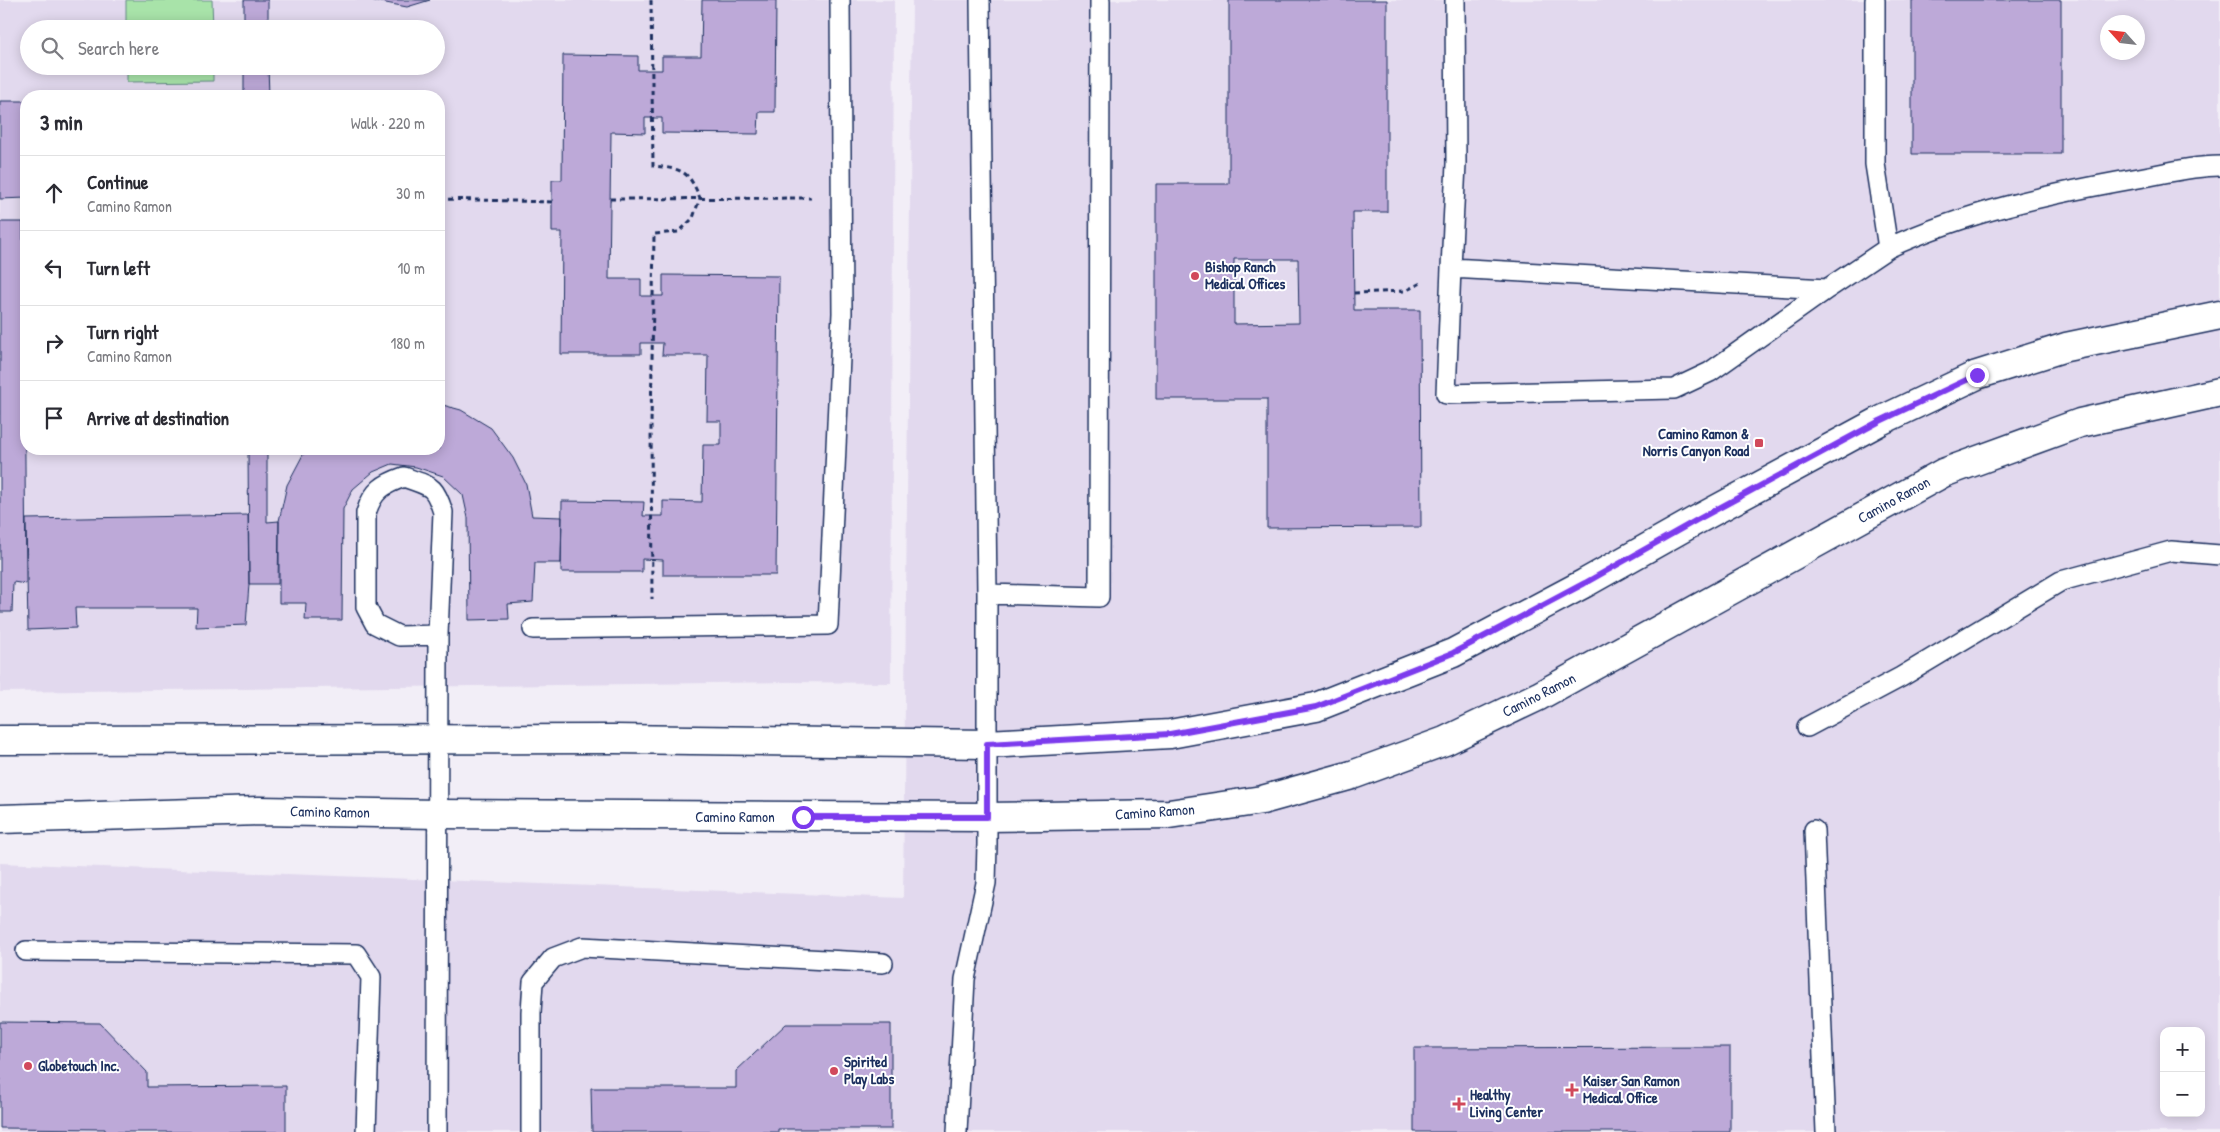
<!DOCTYPE html>
<html lang="en">
<head>
<meta charset="utf-8">
<style>
  :root { --surface:#fff; --page:#f7f7f7; --text:#2b2b33; --muted:#7c7c81; --line:#e1e1e2 }
  body { margin:0; font-family:"Patrick Hand",sans-serif; background:var(--page); color:var(--text) }
  .controls { position:absolute; right:15px; bottom:15px; display:grid; overflow:hidden; border-radius:10px; box-shadow:0 2px 12px #0003 }
  .controls button { width:45px; height:45px; display:grid; place-items:center; padding:0; border:0; border-bottom:1px solid var(--line); background:var(--surface); color:var(--text); font:25px sans-serif }
  .compass { position:absolute; left:2100px; top:15px; width:45px; height:45px; border-radius:50%; background:var(--surface); box-shadow:0 2px 12px #0003; rotate:297deg }
  .stop { position:absolute; width:15px; height:15px; margin:-11px; border:4px solid #7c3aed; border-radius:50%; background:#fff }
  .stop.end { background:#7c3aed; border-color:#fff; box-shadow:0 1px 5px #0008 }
  .list { margin:0; padding:0; list-style:none }
  h2 { display:flex; justify-content:space-between; align-items:center; height:65px; margin:0; padding:0 20px; font-size:21px }
  h2 small { font-size:16px; font-weight:400; color:var(--muted) }
  .list li { display:grid; grid-template-columns:32px 1fr auto; gap:15px; align-items:center; box-sizing:border-box; height:75px; padding:0 20px; border-top:1px solid var(--line) }
  .list b { display:block; font-size:19px; white-space:nowrap }
  .list p { margin:0; font-size:16px; white-space:nowrap; color:var(--muted) }
  .list em { font-size:16px; font-style:normal; color:var(--muted) }
  .icon { flex:none; width:28px; height:28px; fill:none; stroke:currentColor; stroke-width:2; stroke-linecap:round; stroke-linejoin:round }
  .map { position:relative; flex:none; width:2220px; height:1132px; overflow:hidden }
  .search { position:absolute; background:var(--surface); box-shadow:0 2px 12px #0003; left:20px; top:20px; width:425px; height:55px; display:flex; align-items:center; gap:12px; box-sizing:border-box; padding:0 18px; border-radius:28px; color:var(--muted); font-size:19px }
  .panel { position:absolute; background:var(--surface); box-shadow:0 2px 12px #0003; left:20px; top:90px; width:425px; height:365px; border-radius:20px }
  .map>svg:first-child { display:block }
  .built { fill:#e2d9ee; fill-rule:evenodd }
  .pitch { fill:#a8e3a9; stroke:#628984 }
  .building { fill:#bda9d8; stroke:#1b2f5e; fill-rule:evenodd }
  .lines { fill:none; stroke-linecap:round; stroke-linejoin:round }
  .lane-casing { stroke:#1b2f5e; stroke-width:22 }
  .secondary-casing { stroke:#1b2f5e; stroke-width:31 }
  .path { stroke:#1b2f5e; stroke-width:3; stroke-dasharray:5 4; stroke-linecap:butt }
  .lane { stroke:#fff; stroke-width:19 }
  .secondary { stroke:#fff; stroke-width:28 }
  .route { stroke:#7c3aed; stroke-width:6 }
  .poi-dot { fill:#d1495b; stroke:#fff; stroke-width:2 }
  .labels { text-anchor:middle; stroke-width:4; stroke-linejoin:round; paint-order:stroke }
  .poi-label { font-size:15px; font-weight:bold; fill:#1b2f5e; stroke:#fff; text-anchor:start }
  .street-label { font-size:15px; fill:#1b2f5e; stroke:#fff }
</style>
</head>
<body>
<div class="map">
<svg width="2220" height="1132" viewBox="0 0 2220 1132">
  <rect width="100%" height="100%" fill="#f2eef7"/>
  <filter id="ink" filterUnits="userSpaceOnUse"><feTurbulence type="fractalNoise" baseFrequency=".02" numOctaves="2"/><feDisplacementMap in="SourceGraphic" scale="10" xChannelSelector="R" yChannelSelector="G"/><feConvolveMatrix kernelMatrix="1 2 1 2 8 2 1 2 1" color-interpolation-filters="sRGB"/></filter>
  <g filter="url(#ink)">
    <path class="built" d="M 0,0 L 894,0 L 891,683 L 788,682 L 0,692 ZM 29,29 L 436,29 L 436,66 L 29,66 ZM 26,96 L 439,96 L 439,449 L 26,449 Z
      M 912,0 L 2220,0 L 2220,1132 L 0,1132 L 0,863 L 903,898 ZM 2108,22 L 2138,22 L 2138,52 L 2108,52 ZM 2164,1031 L 2201,1031 L 2201,1113 L 2164,1113 Z"/>
    <path class="pitch" d="M 126,0 L 212,0 L 213,29 L 126,29 Z
      M 127,66 L 213,66 L 213,81 L 127,82 Z"/>
    <path class="building" d="M 244,0 L 268,0 L 268,29 L 244,29 Z
      M 370,0 L 430,0 L 407,7 Z
      M 702,0 L 776,0 L 775,112 L 759,112 L 758,134 L 662,133 L 662,118 L 645,118 L 645,133 L 611,132 L 609,279 L 641,279 L 641,296 L 663,296 L 663,275 L 779,276 L 776,575 L 663,575 L 663,560 L 642,559 L 642,572 L 561,572 L 562,501 L 644,502 L 643,516 L 663,516 L 663,501 L 702,502 L 703,445 L 721,445 L 721,421 L 707,421 L 708,355 L 662,355 L 663,343 L 641,343 L 641,354 L 561,354 L 562,232 L 552,232 L 552,180 L 562,180 L 563,55 L 638,56 L 638,70 L 662,70 L 662,56 L 701,56 Z
      M 1229,0 L 1387,0 L 1387,212 L 1353,212 L 1354,310 L 1420,310 L 1421,527 L 1267,528 L 1267,399 L 1156,399 L 1156,184 L 1229,184 ZM 1234,259 L 1298,259 L 1299,323 L 1234,324 Z
      M 1912,0 L 2061,0 L 2061,154 L 1912,154 Z
      M 244,66 L 268,66 L 269,96 L 244,96 Z
      M 0,101 L 26,101 L 26,198 L 0,199 Z
      M 26,221 L 26,316 L 24,316 L 23,222 Z
      M 0,222 L 23,222 L 26,584 L 13,582 L 12,612 L 0,612 Z
      M 439,404 L 461,410 L 491,428 L 513,458 L 526,484 L 532,516 L 562,517 L 561,563 L 535,563 L 533,602 L 508,604 L 509,619 L 469,620 L 468,518 L 463,495 L 443,476 L 416,467 L 392,464 L 373,472 L 353,489 L 343,509 L 342,620 L 305,620 L 306,603 L 279,603 L 279,521 L 287,485 L 306,449 L 439,449 Z
      M 248,449 L 267,449 L 267,522 L 279,521 L 278,584 L 249,584 Z
      M 248,515 L 249,584 L 246,625 L 196,627 L 197,608 L 75,608 L 76,628 L 28,630 L 26,519 Z
      M 0,1022 L 100,1023 L 147,1072 L 147,1087 L 286,1086 L 286,1132 L 105,1132 L 105,1129 L 0,1128 Z
      M 786,1024 L 891,1024 L 891,1129 L 778,1129 L 778,1132 L 592,1132 L 591,1088 L 736,1088 L 736,1071 Z
      M 1730,1047 L 1730,1132 L 1414,1132 L 1414,1048 Z"/>
    <g class="lines">
      <g class="lane-casing">
        <path id="lane" d="M 1888,248 C 1966,212 2049,194 2133,179 C 2162,174 2191,166 2220,166
          M 1451,268 L 1456,164 L 1455,0
          M 1827,289 L 1710,372 L 1674,389 L 1446,394 L 1451,268 L 1827,289 L 1888,248 L 1875,164 L 1875,0
          M 987,594 L 1099,597 L 1100,0
          M 533,629 L 828,625 L 842,313 L 840,0
          M 1807,727 L 1901,677 L 2061,581 L 2171,551 L 2220,555
          M 1814,830 L 1826,1132
          M 26,951 L 356,954 L 371,977 L 366,1132
          M 437,1132 L 438,635 L 443,512 C 434,484 431,487 404,477 C 384,484 373,490 366,513 L 366,607 L 375,624 L 399,636 L 438,635
          M 531,1132 L 531,1012 L 533,982 L 553,958 L 582,947 L 883,963
          M 957,1132 L 965,979 L 986,883 L 987,844 L 987,594 L 980,0"/>
      </g>
      <g class="secondary-casing">
        <path id="secondary" d="M 0,740 L 614,739 L 987,744 L 1170,734 L 1316,707 L 1453,653 L 1585,583 L 1695,521 L 1880,421 L 1977,375 L 2066,347 L 2220,315
          M 0,819 L 259,811 L 438,814 L 987,817 L 1169,814 L 1262,800 L 1352,775 L 1445,741 L 1539,696 L 1943,473 L 2080,423 L 2220,392"/>
      </g>
      <path class="path" d="M 651,0 L 653,166 C 683,169 688,170 700,198 L 693,218 L 679,232 L 654,234 L 651,425 L 652,599
        M 439,199 L 552,202
        M 610,199 L 811,198
        M 1354,293 L 1405,291 L 1421,283"/>
      <use href="#lane" class="lane"/>
      <use href="#secondary" class="secondary"/>
    </g>
  </g>
  <g class="lines" filter="url(#ink)">
    <path class="route" d="M 803,817 L 987,817 L 987,744 L 1170,734 L 1316,707 L 1453,653 L 1585,583 L 1695,521 L 1880,421 L 1977,375"/>
  </g>
  <g class="poi-dot">
    <circle cx="1195" cy="276" r="5"/>
    <rect x="1754" y="438" width="10" height="10" rx="2.5"/>
    <circle cx="28" cy="1066" r="5"/>
    <circle cx="834" cy="1071" r="5"/>
    <path d="M1569.5 1082.5h5v5h5v5h-5v5h-5v-5h-5v-5h5z"/>
    <path d="M1456.5 1096.5h5v5h5v5h-5v5h-5v-5h-5v-5h5z"/>
  </g>
  <g class="labels">
    <g class="poi-label">
      <text x="1205" y="272">Bishop Ranch<tspan x="1205" dy="17">Medical Offices</tspan></text>
      <text x="1749" y="439" text-anchor="end">Camino Ramon &amp;<tspan x="1749" dy="17">Norris Canyon Road</tspan></text>
      <text x="844" y="1067">Spirited<tspan x="844" dy="17">Play Labs</tspan></text>
      <text x="38" y="1071">Globetouch Inc.</text>
      <text x="1583" y="1086">Kaiser San Ramon<tspan x="1583" dy="17">Medical Office</tspan></text>
      <text x="1470" y="1100">Healthy<tspan x="1470" dy="17">Living Center</tspan></text>
    </g>
    <g class="street-label">
      <text transform="translate(1894 500) rotate(-29)" y="5">Camino Ramon</text>
      <text transform="translate(1539 695) rotate(-27)" y="5">Camino Ramon</text>
      <text transform="translate(330 812) rotate(1)" y="5">Camino Ramon</text>
      <text transform="translate(1155 812) rotate(-4)" y="5">Camino Ramon</text>
      <text x="735" y="822">Camino Ramon</text>
    </g>
  </g>
</svg>
<div class="controls">
<button>+</button>
<button>−</button>
</div>
<svg class="compass" viewBox="-18 -18 36 36"><path d="M0-13l5 13h-10z" fill="#e53935"/><path d="M0 13l5-13h-10z" fill="#7c7c81"/></svg>
<div class="stop" style="left:803px;top:817px"></div>
<div class="stop end" style="left:1977px;top:375px"></div>
<div class="search"><svg class="icon" aria-label="search" viewBox="0 0 24 24"><circle cx="10" cy="10" r="6"/><path d="M15 15l6 6"/></svg>Search here</div>
<section class="panel">
<h2>3 min<small>Walk · 220 m</small></h2>
<ul class="list">
<li><svg class="icon" aria-label="ahead" viewBox="0 0 24 24"><path d="M12 20V5M6 11l6-6 6 6"/></svg><div><b>Continue</b><p>Camino Ramon</p></div><em>30 m</em></li>
<li><svg class="icon" aria-label="left" viewBox="0 0 24 24"><path d="M17 20v-9H6M10 6l-5 5 5 5"/></svg><div><b>Turn left</b></div><em>10 m</em></li>
<li><svg class="icon" aria-label="right" viewBox="0 0 24 24"><path d="M7 20v-9h11M14 6l5 5-5 5"/></svg><div><b>Turn right</b><p>Camino Ramon</p></div><em>180 m</em></li>
<li><svg class="icon" aria-label="arrive" viewBox="0 0 24 24"><path d="M6 21V4h12l-3 4 3 4H6"/></svg><div><b>Arrive at destination</b></div></li>
</ul>
</section>
</div>
</body>
</html>
